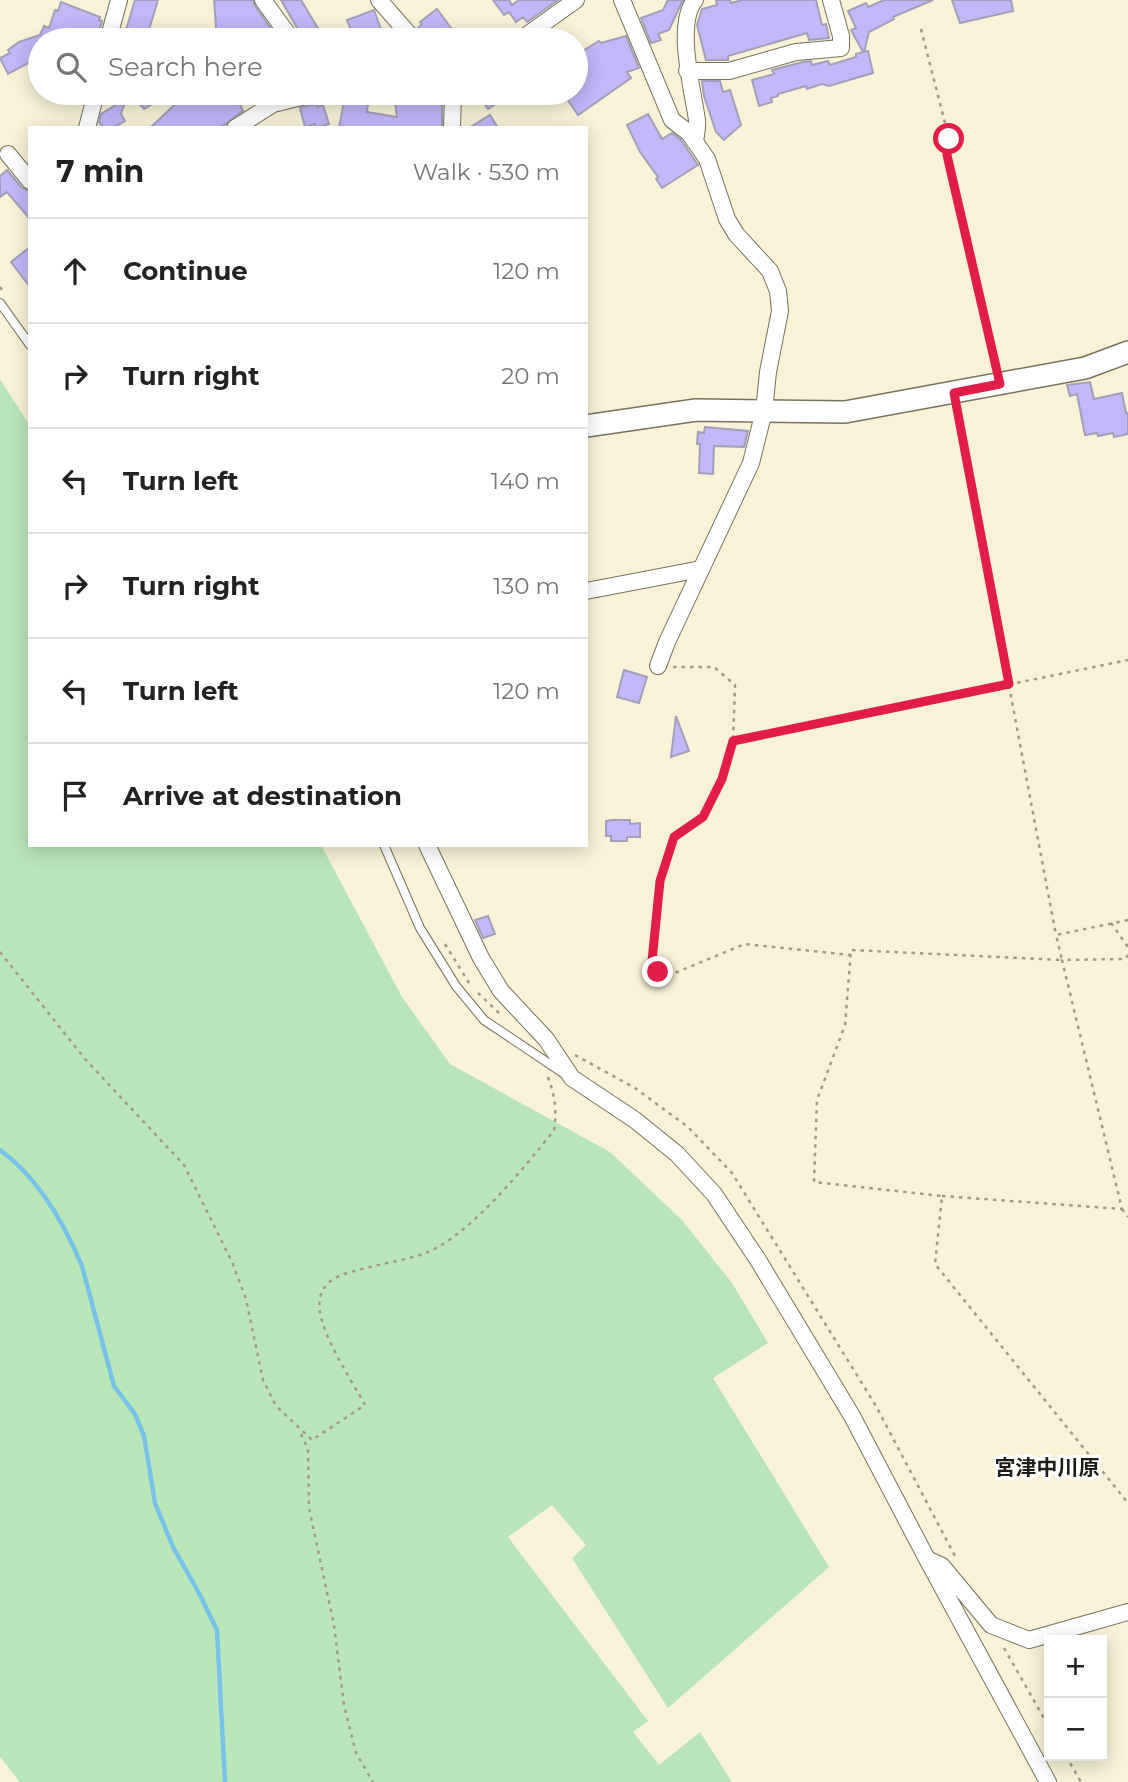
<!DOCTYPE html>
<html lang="en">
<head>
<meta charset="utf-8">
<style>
  :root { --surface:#fff; --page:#f6f6f6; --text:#222; --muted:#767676; --line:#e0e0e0 }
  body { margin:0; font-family:Montserrat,"Noto Sans JP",sans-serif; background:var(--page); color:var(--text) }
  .controls { position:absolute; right:21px; bottom:21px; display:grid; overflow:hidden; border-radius:0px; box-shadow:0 4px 18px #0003 }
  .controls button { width:63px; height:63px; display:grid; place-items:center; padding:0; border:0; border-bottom:2px solid var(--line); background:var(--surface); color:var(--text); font:35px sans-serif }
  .stop { position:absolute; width:21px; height:21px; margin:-16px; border:5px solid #e11d48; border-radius:50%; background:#fff }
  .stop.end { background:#e11d48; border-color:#fff; box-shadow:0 2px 7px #0008 }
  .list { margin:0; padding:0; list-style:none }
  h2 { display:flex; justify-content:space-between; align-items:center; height:91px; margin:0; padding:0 28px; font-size:30px }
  h2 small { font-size:23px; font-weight:400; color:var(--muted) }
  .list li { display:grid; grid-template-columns:46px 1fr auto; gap:21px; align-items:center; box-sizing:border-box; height:105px; padding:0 28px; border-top:2px solid var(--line) }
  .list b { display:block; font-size:26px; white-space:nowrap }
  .list em { font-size:23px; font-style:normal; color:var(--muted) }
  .icon { flex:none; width:38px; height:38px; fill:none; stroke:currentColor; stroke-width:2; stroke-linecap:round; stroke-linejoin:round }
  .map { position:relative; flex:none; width:1128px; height:1782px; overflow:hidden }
  .search { position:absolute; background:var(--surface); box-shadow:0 4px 18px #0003; left:28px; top:28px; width:560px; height:77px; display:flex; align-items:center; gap:18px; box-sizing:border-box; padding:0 24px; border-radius:38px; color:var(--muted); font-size:26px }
  .panel { position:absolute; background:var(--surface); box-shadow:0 4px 18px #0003; left:28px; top:126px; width:560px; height:721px; border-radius:0px }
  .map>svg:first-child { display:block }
  .green { fill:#b9e6b6 }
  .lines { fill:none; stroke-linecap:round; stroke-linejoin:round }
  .stream { stroke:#77c1eb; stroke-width:4.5 }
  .building { fill:#c3b6f9; stroke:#a39fb9; stroke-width:2 }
  .service-casing { stroke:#777259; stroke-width:10 }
  .minor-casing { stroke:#777259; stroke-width:18 }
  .tertiary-casing { stroke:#777259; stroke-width:24 }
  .path { stroke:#9f9b86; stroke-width:2.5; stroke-dasharray:3.5 5; stroke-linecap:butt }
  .service { stroke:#fff; stroke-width:8 }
  .minor { stroke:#fff; stroke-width:16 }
  .tertiary { stroke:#fff; stroke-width:21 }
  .route { stroke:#e11d48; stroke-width:9 }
  .labels { text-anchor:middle; stroke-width:6; stroke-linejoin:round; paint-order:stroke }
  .neighbourhood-label { font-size:21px; font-weight:bold; fill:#1f1d13; stroke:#fff }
</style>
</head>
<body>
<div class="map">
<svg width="1128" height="1782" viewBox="0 0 1128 1782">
  <rect width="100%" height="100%" fill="#f8f3d7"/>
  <path class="green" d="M 0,379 L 30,426 L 30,845 L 321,845 L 402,997 L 450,1064 L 610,1152 L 682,1220 L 732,1283 L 768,1343 L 713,1378 L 829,1567 L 668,1708 L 572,1558 L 586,1545 L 552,1505 L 508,1537 L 648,1721 L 633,1732 L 659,1765 L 700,1732 L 732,1782 L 20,1782 L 0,1757 Z"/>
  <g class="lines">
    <path class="stream" d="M 0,1150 C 39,1178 64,1223 82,1266 L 114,1386 L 135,1414 L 144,1436 L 155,1503 L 173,1547 L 199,1593 L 217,1630 L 225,1782"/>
  </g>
  <path class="building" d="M 135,0 L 158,0 L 147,36 L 126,30 Z
    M 214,0 L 253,0 L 255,6 L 279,40 L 217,40 Z
    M 281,0 L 301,0 L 325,40 L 304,40 Z
    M 493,0 L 509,0 L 512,5 L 519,0 L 558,0 L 527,22 L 523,17 L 516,22 L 509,12 L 504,15 Z
    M 668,0 L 683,0 L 669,30 L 658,34 L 661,40 L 651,43 L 641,18 L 663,10 Z
    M 716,0 L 730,0 L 731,3 L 742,0 L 816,0 L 822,25 L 826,24 L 829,38 L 809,40 L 807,33 L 728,56 L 728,60 L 706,60 L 697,25 L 702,9 L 717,5 Z
    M 884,0 L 933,0 L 893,17 L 894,19 L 869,32 L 864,52 L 868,51 L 873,73 L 829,86 L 822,84 L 807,89 L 806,86 L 778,94 L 778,96 L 771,98 L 772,102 L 759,106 L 752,80 L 774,74 L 772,70 L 803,62 L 811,61 L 812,65 L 828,61 L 830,65 L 856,57 L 856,54 L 863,52 L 851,30 L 856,28 L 848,11 L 866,3 L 868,7 Z
    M 952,0 L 1011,0 L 1013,11 L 960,23 Z
    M 61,2 L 100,17 L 99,20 L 102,21 L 97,40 L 40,40 L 40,57 L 8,74 L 0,58 L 10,53 L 8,50 L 19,42 L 40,35 L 44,26 L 49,28 L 55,10 L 58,11 Z
    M 437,9 L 460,40 L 427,40 L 418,28 L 422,24 L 420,22 Z
    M 374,10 L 385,40 L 355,40 L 347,20 Z
    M 626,36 L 639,68 L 627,72 L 631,78 L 578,115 L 563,93 L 576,93 L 576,55 L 599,41 L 601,43 Z
    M 702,81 L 720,81 L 723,92 L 730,90 L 741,125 L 724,140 L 716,132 L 704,96 Z
    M 130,93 L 171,93 L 144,109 Z
    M 187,93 L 272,93 L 260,100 L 240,105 L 243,111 L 220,128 L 150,128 Z
    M 394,93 L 405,93 L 406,96 L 439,97 L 439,102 L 442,102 L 442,128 L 339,128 L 344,101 L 368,104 L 367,112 L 397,117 Z
    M 477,93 L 513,93 L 488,109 Z
    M 126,99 L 121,114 L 125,121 L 113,128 L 103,128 L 99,122 L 101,114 Z
    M 316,104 L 317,107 L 323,105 L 329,124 L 316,128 L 315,124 L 305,127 L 300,108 Z
    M 648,114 L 662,139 L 672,133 L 681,140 L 698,165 L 662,188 L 656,179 L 658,177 L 640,152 L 627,125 Z
    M 490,115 L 498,128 L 469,128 Z
    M 7,170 L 22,188 L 30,191 L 30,219 L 7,192 L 0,197 L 0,176 Z
    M 30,247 L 30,287 L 11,262 Z
    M 1090,382 L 1094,399 L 1122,393 L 1126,413 L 1128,413 L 1128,434 L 1114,437 L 1113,433 L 1098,436 L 1097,433 L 1085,435 L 1077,394 L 1070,396 L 1067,385 Z
    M 705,427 L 748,431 L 744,447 L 714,446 L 713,474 L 699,473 L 700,444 L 697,444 L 698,432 L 704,433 Z
    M 624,670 L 647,677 L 639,703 L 617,697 Z
    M 676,716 L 689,751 L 671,757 Z
    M 612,820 L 630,820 L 630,824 L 640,823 L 640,837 L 627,837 L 627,841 L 611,841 L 611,836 L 606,836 L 606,821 Z
    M 488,916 L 495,934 L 483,938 L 475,920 Z"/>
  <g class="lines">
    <g class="service-casing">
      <path id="service" d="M 0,303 L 30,345
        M 384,845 L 420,928 L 456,986 L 484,1020 L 566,1075"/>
    </g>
    <g class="minor-casing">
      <path id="minor" d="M 263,0 L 292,40
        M 379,0 L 414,40
        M 622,0 L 672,120 L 689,133 L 707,159 L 727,219 L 736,234 L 770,271 L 778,291 L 780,311 L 768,372 L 764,411 L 751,463 L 667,642 L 658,666
        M 108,40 L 119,0
        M 520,40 L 576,0
        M 687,71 L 729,71 L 796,52 L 841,48 L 841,36 L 831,0
        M 87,128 L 96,93
        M 235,128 L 273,104 L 318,93
        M 452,128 L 453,93
        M 695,142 C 696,134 698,127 697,120 C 693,91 675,24 695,0
        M 8,154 L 30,181
        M 586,591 L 701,569
        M 427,845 L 481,958 L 501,991 L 546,1039 L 572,1078 L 635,1120 L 677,1154 L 714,1194 L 758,1260 L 852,1416 L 927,1559 L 1048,1782
        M 929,1560 L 942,1566 L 991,1625 L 1029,1640 L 1128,1612"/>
    </g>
    <g class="tertiary-casing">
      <path id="tertiary" d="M 586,426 L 696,410 L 845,412 L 1085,368 L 1128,352"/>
    </g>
    <path class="path" d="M 921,29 L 949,139 L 947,155 L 996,367
      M 0,287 L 4,293
      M 957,410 L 1056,935
      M 673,667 L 714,667 L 735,685 L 733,741 L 722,779 L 703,817 L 674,837 L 660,881 L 652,961 L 658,972 L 670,975 L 745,944 L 850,955
      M 734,741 L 1128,660
      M 1128,920 L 1056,935 L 1062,960 L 851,950 L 845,1025 L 817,1100 L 814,1182 L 942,1196 L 935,1264 L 1128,1503
      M 1111,923 L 1128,947
      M 445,944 L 469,983
      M 0,952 L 85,1059 L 184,1165 L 232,1262 L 246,1299 L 263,1380 L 276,1406 L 312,1440 L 365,1405 C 352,1380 314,1326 320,1298 C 325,1276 347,1273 366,1268 C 385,1263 405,1260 423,1254 C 468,1238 524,1168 554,1130 C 557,1111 555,1096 548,1077
      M 478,993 L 499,1013
      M 575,1055 L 635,1088 L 688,1127 L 732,1173 L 876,1406 L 956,1558
      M 942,1196 L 1122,1209 L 1062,960 L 1125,959 L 1128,955
      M 1122,1209 L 1128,1217
      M 301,1434 L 308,1449 L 309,1508 L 334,1625 L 344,1705 L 356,1753 L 373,1782
      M 1004,1648 L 1049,1727
      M 1066,1756 L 1081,1782"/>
    <use href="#service" class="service"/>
    <use href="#minor" class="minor"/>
    <use href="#tertiary" class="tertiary"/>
  </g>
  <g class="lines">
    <path class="route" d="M 658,972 L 652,961 L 660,881 L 674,837 L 703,817 L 722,779 L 733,741 L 1009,684 L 954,393 L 1000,384 L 947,155 L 949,139"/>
  </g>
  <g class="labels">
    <g class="neighbourhood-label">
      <text x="1047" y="1475">宮津中川原</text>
    </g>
  </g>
</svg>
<div class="controls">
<button>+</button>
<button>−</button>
</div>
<div class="stop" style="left:949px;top:139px"></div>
<div class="stop end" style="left:658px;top:972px"></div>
<div class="search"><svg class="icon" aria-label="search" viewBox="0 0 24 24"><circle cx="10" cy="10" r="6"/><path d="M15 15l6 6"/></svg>Search here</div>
<section class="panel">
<h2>7 min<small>Walk · 530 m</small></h2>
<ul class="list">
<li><svg class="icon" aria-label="ahead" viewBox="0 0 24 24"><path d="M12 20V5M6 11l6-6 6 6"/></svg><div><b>Continue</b></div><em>120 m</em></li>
<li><svg class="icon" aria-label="right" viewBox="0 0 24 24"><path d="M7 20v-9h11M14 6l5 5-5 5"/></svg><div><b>Turn right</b></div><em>20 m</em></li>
<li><svg class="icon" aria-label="left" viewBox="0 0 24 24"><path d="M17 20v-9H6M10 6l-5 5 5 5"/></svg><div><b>Turn left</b></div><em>140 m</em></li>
<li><svg class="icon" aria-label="right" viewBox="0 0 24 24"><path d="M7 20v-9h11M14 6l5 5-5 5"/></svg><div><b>Turn right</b></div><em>130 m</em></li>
<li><svg class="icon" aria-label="left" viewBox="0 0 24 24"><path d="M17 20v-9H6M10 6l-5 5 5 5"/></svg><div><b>Turn left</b></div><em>120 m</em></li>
<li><svg class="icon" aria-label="arrive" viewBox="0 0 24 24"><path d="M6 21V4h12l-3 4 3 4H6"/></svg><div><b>Arrive at destination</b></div></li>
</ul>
</section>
</div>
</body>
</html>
